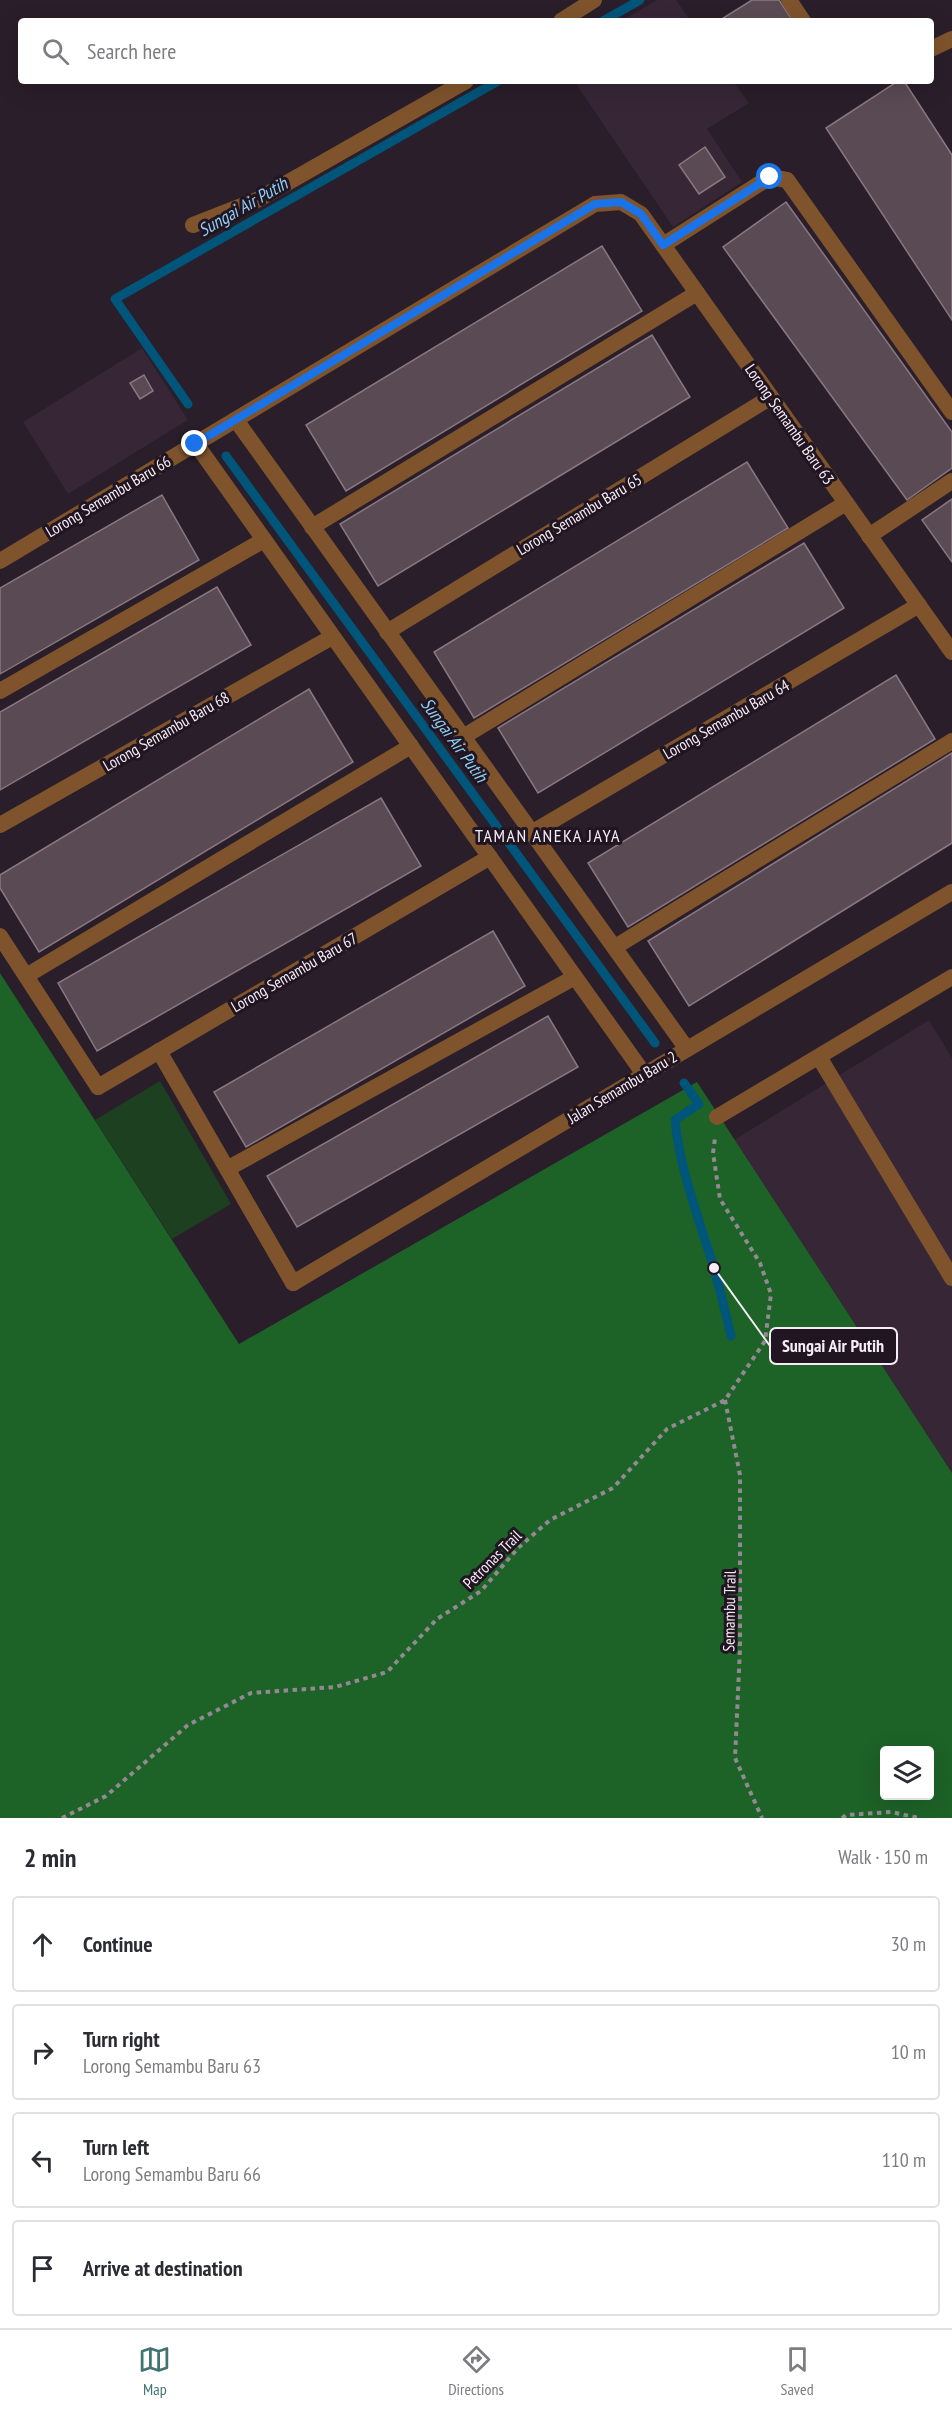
<!DOCTYPE html>
<html lang="en">
<head>
<meta charset="utf-8">
<style>
  :root { --surface:#fff; --page:#f2f2f3; --text:#2b2b33; --muted:#7c7c81; --line:#e1e1e2; --accent:#417470 }
  body { margin:0; font-family:"PT Sans Narrow",sans-serif; background:var(--page); color:var(--text) }
  .controls { position:absolute; right:18px; bottom:18px; display:grid; overflow:hidden; border-radius:6px; box-shadow:0 6px 24px #0002 }
  .controls button { width:54px; height:54px; display:grid; place-items:center; padding:0; border:0; border-bottom:2px solid var(--line); background:var(--surface); color:var(--text); font:30px sans-serif }
  .stop { position:absolute; width:18px; height:18px; margin:-14px; border:4px solid #1a73e8; border-radius:50%; background:#fff }
  .stop.end { background:#1a73e8; border-color:#fff; box-shadow:0 2px 6px #0008 }
  .list { margin:0; padding:0; list-style:none }
  h2 { display:flex; justify-content:space-between; align-items:center; height:78px; margin:0; padding:0 24px; font-size:26px }
  h2 small { font-size:20px; font-weight:400; color:var(--muted) }
  .list li { display:grid; grid-template-columns:39px 1fr auto; gap:18px; align-items:center; box-sizing:border-box; height:96px; margin:0 12px 12px; padding:0 12px; border:2px solid var(--line); border-radius:6px }
  .list b { display:block; font-size:22px; white-space:nowrap }
  .list p { margin:0; font-size:20px; white-space:nowrap; color:var(--muted) }
  .list em { font-size:20px; font-style:normal; color:var(--muted) }
  .icon { flex:none; width:33px; height:33px; fill:none; stroke:currentColor; stroke-width:2; stroke-linecap:round; stroke-linejoin:round }
  .map { position:relative; flex:none; width:952px; height:1818px; overflow:hidden }
  .search { position:absolute; background:var(--surface); box-shadow:0 6px 24px #0002; left:18px; right:18px; top:18px; height:66px; display:flex; align-items:center; gap:15px; box-sizing:border-box; padding:0 21px; border-radius:6px; color:var(--muted); font-size:22px }
  .sheet { height:510px; background:var(--surface) }
  nav { display:flex; justify-content:space-around; align-items:center; box-sizing:border-box; height:84px; border-top:2px solid var(--line); background:var(--surface); font-size:16px; color:var(--muted) }
  nav a { display:grid; justify-items:center; gap:3px }
  nav .on { color:var(--accent) }
  .map>svg:first-child { display:block }
  .built { fill:#362636 }
  .green { fill:#1c4020 }
  .forest { fill:#1d6227; fill-rule:evenodd }
  .lines { fill:none; stroke-linecap:round; stroke-linejoin:round }
  .stream { stroke:#00557a; stroke-width:9 }
  .building { fill:#5a4a53; stroke:#897781; stroke-width:1.5 }
  .path { stroke:#938993; stroke-width:4; stroke-dasharray:4.5 4.5; stroke-linecap:butt }
  .service { stroke:#7f542d; stroke-width:16 }
  .minor { stroke:#7f542d; stroke-width:16 }
  .route { stroke:#1a73e8; stroke-width:8 }
  .labels { text-anchor:middle; stroke-width:6; stroke-linejoin:round; paint-order:stroke }
  .street-label { font-size:16px; fill:#f5edf5; stroke:#201520 }
  .water-label { font-size:18px; font-style:italic; fill:#8dcef6; stroke:#201520 }
  .neighbourhood-label { font-size:18px; letter-spacing:1.5px; fill:#f5edf5; stroke:#201520 }
  .leader { fill:none; stroke:#f5edf5; stroke-width:2 }
  .callout-dot { fill:#f5edf5; stroke:#201520; stroke-width:2 }
  .callout { fill:#201520; stroke:#f5edf5; stroke-width:2 }
  .callout-label { font-size:18px; text-anchor:middle; font-weight:bold; fill:#f5edf5 }
</style>
</head>
<body>
<div class="map">
<svg width="952" height="1818" viewBox="0 0 952 1818">
  <rect width="100%" height="100%" fill="#291e29"/>
  <path class="built" d="M 657,0 L 676,0 L 691,21 L 621,21 Z
    M 574,81 L 733,81 L 749,103 L 707,129 L 742,182 L 673,227 Z
    M 142,348 L 188,420 L 68,494 L 23,422 Z
    M 929,1020 L 952,1058 L 952,1473 L 734,1140 Z"/>
  <path class="green" d="M 160,1081 L 231,1204 L 172,1239 L 95,1120 Z"/>
  <path class="forest" d="M 0,973 L 239,1344 L 697,1082 L 952,1473 L 952,1818 L 0,1818 ZM 884,1750 L 930,1750 L 930,1796 L 884,1796 Z"/>
  <g class="lines">
    <path class="stream" d="M 603,21 L 640,0
      M 188,404 L 115,299 L 498,81
      M 226,456 L 655,1043
      M 684,1083 L 699,1104 L 675,1120 C 680,1171 699,1219 714,1268 C 720,1291 726,1314 731,1336"/>
  </g>
  <path class="building" d="M 752,0 L 779,0 L 793,21 L 720,20 Z
    M 898,81 L 904,81 L 952,155 L 952,320 L 826,128 Z
    M 705,147 L 725,177 L 699,194 L 679,165 Z
    M 786,202 L 952,432 L 952,468 L 907,500 L 723,247 Z
    M 602,246 L 642,311 L 346,491 L 306,425 Z
    M 652,335 L 690,397 L 378,586 L 340,524 Z
    M 144,375 L 153,391 L 140,399 L 130,383 Z
    M 747,462 L 788,528 L 474,718 L 434,652 Z
    M 162,495 L 199,560 L 0,674 L 0,588 Z
    M 952,499 L 952,562 L 922,520 Z
    M 804,543 L 844,608 L 538,793 L 498,728 Z
    M 217,587 L 251,645 L 0,790 L 0,712 Z
    M 896,675 L 935,739 L 628,927 L 588,863 Z
    M 309,689 L 353,762 L 39,952 L 0,888 L 0,875 Z
    M 952,753 L 952,843 L 689,1006 L 648,941 Z
    M 381,798 L 421,866 L 97,1051 L 58,983 Z
    M 493,931 L 525,986 L 246,1147 L 214,1092 Z
    M 548,1016 L 578,1067 L 297,1227 L 267,1176 Z"/>
  <g class="lines">
    <path class="path" d="M 725,1400 L 740,1475 L 740,1649 L 735,1758 L 762,1818
      M 62,1818 L 106,1796 L 188,1725 L 251,1693 L 335,1687 L 387,1672 L 437,1619 L 481,1591 L 518,1548 L 550,1520 L 613,1488 L 667,1429 L 725,1400 L 765,1341 L 771,1294 L 760,1263 L 720,1199 L 713,1153 L 715,1138
      M 842,1818 L 846,1815 L 891,1812 L 919,1818"/>
    <path class="service" d="M 789,0 L 803,21
      M 561,21 L 594,0
      M 931,49 L 952,39
      M 193,225 L 257,200 L 466,81
      M 663,245 L 770,177 L 787,180 L 952,412
      M 236,420 L 687,1049
      M 312,527 L 697,293
      M 869,536 L 952,481
      M 0,691 L 264,540
      M 463,737 L 846,503
      M 0,936 L 98,1087
      M 615,947 L 952,741
      M 26,976 L 411,746
      M 159,1051 L 293,1283
      M 819,1057 L 952,1278
      M 227,1169 L 575,977"/>
    <path class="minor" d="M 196,444 L 644,1074
      M 0,561 L 595,204 L 621,202 L 641,214 L 952,652
      M 387,632 L 771,397
      M 0,825 L 332,637
      M 533,832 L 919,605
      M 98,1087 L 490,857
      M 717,1117 L 952,977
      M 293,1283 L 952,892"/>
  </g>
  <g class="lines">
    <path class="route" d="M 195,444 L 595,204 L 621,202 L 641,214 L 663,245 L 770,177"/>
  </g>
  <g class="labels">
    <g class="street-label">
      <text transform="translate(790 424) rotate(55)" y="6">Lorong Semambu Baru 63</text>
      <text transform="translate(108 496) rotate(-31)" y="6">Lorong Semambu Baru 66</text>
      <text transform="translate(579 514) rotate(-31)" y="6">Lorong Semambu Baru 65</text>
      <text transform="translate(726 719) rotate(-30)" y="6">Lorong Semambu Baru 64</text>
      <text transform="translate(166 731) rotate(-30)" y="6">Lorong Semambu Baru 68</text>
      <text transform="translate(294 972) rotate(-30)" y="6">Lorong Semambu Baru 67</text>
      <text transform="translate(622 1087) rotate(-31)" y="6">Jalan Semambu Baru 2</text>
      <text transform="translate(492 1559) rotate(-45)" y="6">Petronas Trail</text>
      <text transform="translate(729 1611) rotate(-89)" y="6">Semambu Trail</text>
    </g>
    <g class="water-label">
      <text transform="translate(243 207) rotate(-30)" y="6">Sungai Air Putih</text>
      <text transform="translate(454 740) rotate(54)" y="6">Sungai Air Putih</text>
    </g>
    <g class="neighbourhood-label">
      <text x="548" y="842">TAMAN ANEKA JAYA</text>
    </g>
  </g>
  <path class="leader" d="M714 1268L770 1346"/>
  <circle class="callout-dot" cx="714" cy="1268" r="6"/>
  <rect class="callout" x="770" y="1328" width="127" height="36" rx="6"/>
  <g class="callout-label">
    <text x="833" y="1352">Sungai Air Putih</text>
  </g>
</svg>
<div class="controls">
<button><svg class="icon" aria-label="layers" viewBox="0 0 24 24"><path d="M12 4l9 5-9 5-9-5zM3 14l9 5 9-5"/></svg></button>
</div>
<div class="stop" style="left:770px;top:177px"></div>
<div class="stop end" style="left:195px;top:444px"></div>
<div class="search"><svg class="icon" aria-label="search" viewBox="0 0 24 24"><circle cx="10" cy="10" r="6"/><path d="M15 15l6 6"/></svg>Search here</div>
</div>
<section class="sheet">
<h2>2 min<small>Walk · 150 m</small></h2>
<ul class="list">
<li><svg class="icon" aria-label="ahead" viewBox="0 0 24 24"><path d="M12 20V5M6 11l6-6 6 6"/></svg><div><b>Continue</b></div><em>30 m</em></li>
<li><svg class="icon" aria-label="right" viewBox="0 0 24 24"><path d="M7 20v-9h11M14 6l5 5-5 5"/></svg><div><b>Turn right</b><p>Lorong Semambu Baru 63</p></div><em>10 m</em></li>
<li><svg class="icon" aria-label="left" viewBox="0 0 24 24"><path d="M17 20v-9H6M10 6l-5 5 5 5"/></svg><div><b>Turn left</b><p>Lorong Semambu Baru 66</p></div><em>110 m</em></li>
<li><svg class="icon" aria-label="arrive" viewBox="0 0 24 24"><path d="M6 21V4h12l-3 4 3 4H6"/></svg><div><b>Arrive at destination</b></div></li>
</ul>
</section>
<nav>
<a class="on"><svg class="icon" aria-label="map" viewBox="0 0 24 24"><path d="M3 6l6-2 6 2 6-2v14l-6 2-6-2-6 2zM9 4v14M15 6v14"/></svg>Map</a>
<a><svg class="icon" aria-label="directions" viewBox="0 0 24 24"><path d="M12 3l9 9-9 9-9-9zM9 14v-3h6M13 9l2 2-2 2"/></svg>Directions</a>
<a><svg class="icon" aria-label="saved" viewBox="0 0 24 24"><path d="M7 4h10v16l-5-4-5 4z"/></svg>Saved</a>
</nav>
</body>
</html>
